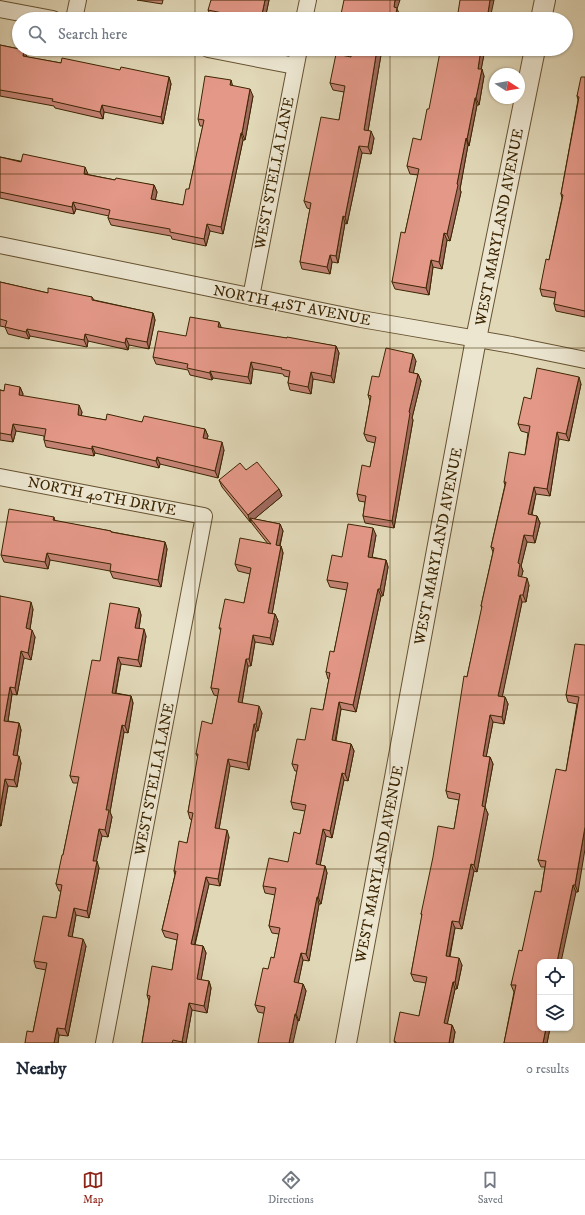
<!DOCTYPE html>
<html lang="en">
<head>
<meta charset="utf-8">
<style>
  :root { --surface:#fff; --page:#f6f6f7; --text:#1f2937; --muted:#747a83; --line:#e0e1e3; --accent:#8f2418 }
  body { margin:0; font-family:"IM FELL DW Pica",serif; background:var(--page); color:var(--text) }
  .controls { position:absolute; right:12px; bottom:12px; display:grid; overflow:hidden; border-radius:8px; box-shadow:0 1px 3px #0004 }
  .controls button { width:36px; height:36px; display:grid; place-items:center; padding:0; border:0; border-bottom:1px solid var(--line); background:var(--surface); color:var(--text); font:20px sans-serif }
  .compass { position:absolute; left:489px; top:68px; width:36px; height:36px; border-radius:50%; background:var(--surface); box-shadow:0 1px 3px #0004; rotate:101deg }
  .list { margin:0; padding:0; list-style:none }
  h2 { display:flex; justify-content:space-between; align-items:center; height:52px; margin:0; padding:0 16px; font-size:17px }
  h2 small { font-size:13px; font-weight:400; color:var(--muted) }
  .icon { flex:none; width:22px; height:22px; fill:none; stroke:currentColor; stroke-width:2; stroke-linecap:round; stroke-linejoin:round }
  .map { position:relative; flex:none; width:585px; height:1043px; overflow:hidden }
  .search { position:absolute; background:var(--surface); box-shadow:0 1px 3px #0004; left:12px; right:12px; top:12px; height:44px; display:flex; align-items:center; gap:10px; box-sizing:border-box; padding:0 14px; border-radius:22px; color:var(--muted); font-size:15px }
  .sheet { height:116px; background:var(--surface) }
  nav { display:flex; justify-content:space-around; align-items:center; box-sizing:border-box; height:56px; border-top:1px solid var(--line); background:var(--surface); font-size:11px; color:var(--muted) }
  nav a { display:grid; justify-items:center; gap:2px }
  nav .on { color:var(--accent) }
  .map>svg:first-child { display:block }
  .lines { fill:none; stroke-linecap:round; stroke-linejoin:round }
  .minor-casing { stroke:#665230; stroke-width:18 }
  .tertiary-casing { stroke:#665230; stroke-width:22 }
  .minor { stroke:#ece6d1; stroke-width:16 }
  .tertiary { stroke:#ece6d1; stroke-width:20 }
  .wall { fill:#c48375; stroke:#3d2602 }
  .shaded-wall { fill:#a06a5f; stroke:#3d2602 }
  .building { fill:#e49888; stroke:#3d2602 }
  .grid { fill:none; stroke:#3d2602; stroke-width:1; stroke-opacity:0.55 }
  .labels { text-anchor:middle; stroke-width:3; stroke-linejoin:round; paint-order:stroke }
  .street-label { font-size:15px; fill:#3d2602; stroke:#ece6d1 }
</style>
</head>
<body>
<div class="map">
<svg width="585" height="1043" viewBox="0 0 585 1043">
  <rect width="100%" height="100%" fill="#e1d8b8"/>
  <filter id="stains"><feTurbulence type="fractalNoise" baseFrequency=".005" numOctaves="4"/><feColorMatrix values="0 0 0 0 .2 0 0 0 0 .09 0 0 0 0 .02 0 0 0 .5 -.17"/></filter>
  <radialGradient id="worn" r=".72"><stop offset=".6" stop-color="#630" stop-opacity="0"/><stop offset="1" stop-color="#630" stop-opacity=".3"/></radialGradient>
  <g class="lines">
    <g class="minor-casing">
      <path id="minor" d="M 0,9 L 53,19
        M 74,19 L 78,0
        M 304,19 L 308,0
        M 208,49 L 295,66
        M 0,245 L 361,319 L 512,345 L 585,360
        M 251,297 L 299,49
        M 0,477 L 204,516 L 104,1043"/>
    </g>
    <g class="tertiary-casing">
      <path id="tertiary" d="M 541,19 L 545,0
        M 346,1043 L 476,339 L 535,49"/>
    </g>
    <use href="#minor" class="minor"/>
    <use href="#tertiary" class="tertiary"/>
  </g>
  <path class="wall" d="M 137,0 L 163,0 L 162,4 Z
    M 269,0 L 265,19 L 220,19 L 211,17 L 208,10 Z
    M 0,45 L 24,50 L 27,57 L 61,63 L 169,77 L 171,84 L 163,124 L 104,112 L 103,119 L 55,108 L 54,106 L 0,96 Z
    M 352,49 L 382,49 L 368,131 L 374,138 L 371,154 L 362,153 L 347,224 L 345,223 L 338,263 L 332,262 L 330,274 L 302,269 L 300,262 L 310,209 L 307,208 L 304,201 L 339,120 L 344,92 L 333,90 L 330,83 L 351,57 Z
    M 451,49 L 485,49 L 481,69 L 484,76 L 479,105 L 477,105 L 469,146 L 468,145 L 460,189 L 461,192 L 450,241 L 447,240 L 442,269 L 433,267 L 429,295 L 395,289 L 392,282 L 405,233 L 418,175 L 410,174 L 407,166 L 421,140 L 450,55 Z
    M 585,77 L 585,317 L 556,311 L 554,304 L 555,298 L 542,296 L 540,289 L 549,260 L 562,198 L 561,194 L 578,100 L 577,96 Z
    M 233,86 L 253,96 L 245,140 L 243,140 L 223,234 L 210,231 L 206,246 L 172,239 L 171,236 L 111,225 L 108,218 L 109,216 L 76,209 L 74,214 L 0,198 L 0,157 L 115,180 L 154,185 L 157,192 L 155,200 L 183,205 L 189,189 L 203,126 L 200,126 L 198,119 Z
    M 0,282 L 48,293 L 92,297 L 94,300 L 153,313 L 155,320 L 149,349 L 129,345 L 128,350 L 88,341 L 87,347 L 30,336 L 29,339 L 8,334 L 5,327 L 0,326 Z
    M 221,328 L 336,346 L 339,353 L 334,383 L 313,379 L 311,394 L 290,390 L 288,383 L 289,377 L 284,376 L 283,374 L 253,369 L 251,384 L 213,378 L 212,380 L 190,375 L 188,370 L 156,364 L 153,357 L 186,336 Z
    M 416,361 L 413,373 L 418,374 L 421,381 L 412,418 L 413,420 L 394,528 L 365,523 L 363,516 L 365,502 L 359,501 L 357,494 L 370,467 L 375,443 L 367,441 L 364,434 L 370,401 L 368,395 L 379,377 Z
    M 581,384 L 569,441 L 559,439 L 550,496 L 536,494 L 532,515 L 537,516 L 540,523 L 535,543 L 527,542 L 521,566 L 523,571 L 521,577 L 529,585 L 526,602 L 522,602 L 502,696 L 505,697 L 508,704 L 504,724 L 493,722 L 486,757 L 490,757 L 493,764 L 485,807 L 488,814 L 477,872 L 474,871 L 462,929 L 455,928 L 450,957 L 462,965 L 457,989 L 455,989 L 447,1024 L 452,1025 L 455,1032 L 453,1043 L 395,1043 L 394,1041 L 419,1016 L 426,983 L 414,981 L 411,974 L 422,916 L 421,914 L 454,829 L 459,800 L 448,798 L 446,791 L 467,677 L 482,608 L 481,606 L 493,552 L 491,547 L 505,485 L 504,482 L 525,455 L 528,433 L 521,431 L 518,424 L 531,399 Z
    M 20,387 L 23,394 L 22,396 L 82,412 L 81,416 L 106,420 L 142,422 L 205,429 L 208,436 L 207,439 L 224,450 L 218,478 L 160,464 L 159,468 L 95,453 L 94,456 L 46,447 L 44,440 L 44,436 L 16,431 L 13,442 L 0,440 L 0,390 L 4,391 Z
    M 246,470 L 279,489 L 282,496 L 254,519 L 280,524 L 283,531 L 280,546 L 281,546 L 283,553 L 272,614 L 275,614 L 278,621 L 273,645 L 255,642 L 251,666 L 248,666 L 242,703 L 262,713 L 258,731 L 256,731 L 249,770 L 230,766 L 219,829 L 229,837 L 220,886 L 209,884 L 195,945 L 203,946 L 206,953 L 201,980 L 209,981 L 211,988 L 207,1013 L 192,1010 L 186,1043 L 142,1043 L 149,1001 L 147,995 L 172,970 L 177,940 L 165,937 L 162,930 L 175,875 L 174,871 L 187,843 L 192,820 L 190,819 L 188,812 L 198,758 L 196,754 L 212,724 L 218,696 L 214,695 L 211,688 L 221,631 L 219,628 L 244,603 L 250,574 L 238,571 L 235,564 L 268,544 L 253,525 L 251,522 L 250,522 L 222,487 L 219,480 Z
    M 54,517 L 55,521 L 111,531 L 112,532 L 165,542 L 167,549 L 161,587 L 113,578 L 110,571 L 50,560 L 48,569 L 4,562 L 1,555 Z
    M 376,535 L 372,557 L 386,560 L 388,567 L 383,596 L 381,596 L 356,712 L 341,709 L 336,741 L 351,744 L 354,751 L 348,781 L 344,780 L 332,838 L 326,836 L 320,865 L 325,866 L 327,873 L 321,904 L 319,904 L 309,961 L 303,960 L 298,983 L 303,984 L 306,991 L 299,1021 L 258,1012 L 255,1005 L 268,969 L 274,958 L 279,934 L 272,933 L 269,926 L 275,895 L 265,893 L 263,886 L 288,862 L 300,834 L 305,811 L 293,809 L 291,802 L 297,771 L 295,771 L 292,764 L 323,710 L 329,679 L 328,679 L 326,672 L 334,652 L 347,590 L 330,587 L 327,580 L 342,557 Z
    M 0,596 L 33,609 L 30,629 L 35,637 L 31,660 L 24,658 L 17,695 L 12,694 L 8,721 L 19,723 L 21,730 L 17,756 L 21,763 L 17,787 L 8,786 L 1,826 L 0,826 Z
    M 139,608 L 141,615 L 139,628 L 146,636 L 141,667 L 121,664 L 116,693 L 131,696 L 133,703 L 128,733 L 124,732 L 110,812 L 112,817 L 108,837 L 102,836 L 96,861 L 99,868 L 89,918 L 76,915 L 72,937 L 86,946 L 68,1036 L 59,1035 L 58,1043 L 25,1043 L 33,1032 L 46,970 L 36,968 L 34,961 L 56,918 L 61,891 L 59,891 L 56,884 L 63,855 L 78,783 L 73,783 L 70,776 L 100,661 Z
    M 585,645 L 578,892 L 576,892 L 540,962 L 550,1028 L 547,1043 L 504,1043 L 514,992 L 511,985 L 541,892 L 545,867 L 541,867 L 538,860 L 566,771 L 577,704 L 568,702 L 566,695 Z"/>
  <path class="shaded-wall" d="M 265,0 L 269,0 L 265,19 L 261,19 Z
    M 395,0 L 400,0 L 397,9 L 400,15 L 399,19 L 395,19 L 394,7 Z
    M 490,0 L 494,0 L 490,19 L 487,19 Z
    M 377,49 L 382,49 L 367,137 L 364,130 Z
    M 481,49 L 485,49 L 480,76 L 478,69 Z
    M 24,50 L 27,57 L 23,56 Z
    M 482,69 L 484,76 L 479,105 L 476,98 Z
    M 169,77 L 171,84 L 163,124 L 161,117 Z
    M 231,80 L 233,87 L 230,85 Z
    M 250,89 L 253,96 L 245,140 L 242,133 Z
    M 475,98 L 477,105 L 469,146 L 467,139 Z
    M 102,105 L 104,112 L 103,119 L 100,112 Z
    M 371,131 L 374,138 L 371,154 L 368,147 Z
    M 241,133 L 243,140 L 223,234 L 221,227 Z
    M 466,138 L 468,145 L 460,189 L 461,192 L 450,241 L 447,234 Z
    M 359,146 L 362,153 L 347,224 L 345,217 Z
    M 85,167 L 88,174 L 84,174 Z
    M 154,185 L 157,192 L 154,206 L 151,199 Z
    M 73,202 L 76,209 L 74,214 L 72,207 Z
    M 343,216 L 345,223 L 338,263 L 336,256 Z
    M 207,224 L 210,231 L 206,246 L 204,239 Z
    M 444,233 L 447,240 L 442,269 L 439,262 Z
    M 330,255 L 332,262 L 330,274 L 327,267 Z
    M 431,260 L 433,267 L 429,295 L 426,288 Z
    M 153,313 L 155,320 L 149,349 L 147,342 Z
    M 219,322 L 222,329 L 218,327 Z
    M 27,329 L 30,336 L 29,339 L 26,332 Z
    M 85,334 L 88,341 L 87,347 L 84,340 Z
    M 126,338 L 129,345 L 128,350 L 125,343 Z
    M 336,346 L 339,353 L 334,383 L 331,376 Z
    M 413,354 L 416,361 L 412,379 L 409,372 Z
    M 251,362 L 253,369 L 251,384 L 248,377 Z
    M 210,371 L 213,378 L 212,380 L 210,373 Z
    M 311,372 L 313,379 L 311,394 L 308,387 Z
    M 418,374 L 421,381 L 412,418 L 413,420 L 394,528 L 392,521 L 409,412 Z
    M 579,377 L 581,384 L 569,441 L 566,434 Z
    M 20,387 L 23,394 L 21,402 L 19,395 Z
    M 79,405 L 82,412 L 80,422 L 78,415 Z
    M 13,424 L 16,431 L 13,442 L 11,435 Z
    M 205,429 L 208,436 L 205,445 L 203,438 Z
    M 557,432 L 559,439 L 550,496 L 547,489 Z
    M 222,442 L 224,450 L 218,478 L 215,471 Z
    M 92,446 L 95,453 L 94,456 L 92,449 Z
    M 157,457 L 160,464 L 159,468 L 156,461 Z
    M 534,487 L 536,494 L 530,521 L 528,514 Z
    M 279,489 L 282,496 L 252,521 L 250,518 L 251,522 L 250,522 L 248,515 Z
    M 537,516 L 540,523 L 535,543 L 533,536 Z
    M 280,524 L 283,531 L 278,552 L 276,545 Z
    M 373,528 L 376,535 L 371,564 L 368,557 Z
    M 524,535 L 527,542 L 521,566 L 523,571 L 520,583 L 518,576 L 518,563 Z
    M 165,542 L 167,549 L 161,587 L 158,580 Z
    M 281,546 L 283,553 L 271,620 L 268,613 Z
    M 47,553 L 50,560 L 48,569 L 45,562 Z
    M 386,560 L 388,567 L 383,596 L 380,589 Z
    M 527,578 L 529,585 L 526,602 L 523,595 Z
    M 378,589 L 381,596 L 356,712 L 353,705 Z
    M 520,595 L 522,602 L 501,703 L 498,696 Z
    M 31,602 L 33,609 L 29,635 L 26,628 Z
    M 139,608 L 141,615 L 138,635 L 135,628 Z
    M 275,614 L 278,621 L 273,645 L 270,638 Z
    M 144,629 L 146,636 L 141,667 L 138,660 Z
    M 32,630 L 35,637 L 31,660 L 28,653 Z
    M 253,635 L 255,642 L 251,666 L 249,659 Z
    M 21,651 L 24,658 L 17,695 L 15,688 Z
    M 118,657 L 121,664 L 114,700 L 112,693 Z
    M 246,659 L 248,666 L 241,709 L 238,702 Z
    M 10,687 L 12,694 L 7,728 L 4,721 Z
    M 131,696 L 133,703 L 128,733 L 125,726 Z
    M 505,697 L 508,704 L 504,724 L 502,717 Z
    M 339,702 L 341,709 L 334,747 L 332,740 Z
    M 259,706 L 262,713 L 258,731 L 256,724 Z
    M 490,715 L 493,722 L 485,763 L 483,756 Z
    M 19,723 L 21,730 L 16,762 L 13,755 Z
    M 254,724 L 256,731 L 249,770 L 247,763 Z
    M 122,725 L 124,732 L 110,812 L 112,817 L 108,837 L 105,830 L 106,810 Z
    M 351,744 L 354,751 L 348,781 L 345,774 Z
    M 19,756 L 21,763 L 17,787 L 14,780 Z
    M 490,757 L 493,764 L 485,807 L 488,814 L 477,872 L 474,865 L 482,806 Z
    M 228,759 L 230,766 L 218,835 L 215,828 Z
    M 342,773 L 344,780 L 332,838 L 330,831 Z
    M 5,779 L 8,786 L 1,826 L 0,823 L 0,809 Z
    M 585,827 L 585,849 L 578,892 L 575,885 Z
    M 99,829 L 102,836 L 95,868 L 93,861 Z
    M 323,829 L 326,836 L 319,871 L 316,864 Z
    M 227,830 L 229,837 L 220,886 L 218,879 Z
    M 97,861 L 99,868 L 89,918 L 87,911 Z
    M 471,864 L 474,871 L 462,929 L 459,922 Z
    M 325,866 L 327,873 L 321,904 L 318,897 Z
    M 206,877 L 209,884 L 193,951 L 191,944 Z
    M 573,885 L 576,892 L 561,962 L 557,962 Z
    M 317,897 L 319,904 L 309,961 L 306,954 Z
    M 74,908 L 76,915 L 71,943 L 68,936 Z
    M 452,921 L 455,928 L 448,963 L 446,956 Z
    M 83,939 L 86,946 L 68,1036 L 65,1029 Z
    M 203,946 L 206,953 L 200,986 L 197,979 Z
    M 301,953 L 303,960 L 297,989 L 294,982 Z
    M 459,958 L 462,965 L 457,989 L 455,982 Z
    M 209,981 L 211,988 L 207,1013 L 204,1006 Z
    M 453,982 L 455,989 L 446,1030 L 444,1023 Z
    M 303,984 L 306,991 L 299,1021 L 296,1014 Z
    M 189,1003 L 192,1010 L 186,1043 L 183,1043 L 182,1042 Z
    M 295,1014 L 298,1021 L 293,1043 L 289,1043 Z
    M 452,1025 L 455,1032 L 453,1043 L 449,1043 Z
    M 57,1028 L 59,1035 L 58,1043 L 54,1043 Z
    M 546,1028 L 550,1028 L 547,1043 L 543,1043 Z"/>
  <path class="building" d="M 211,0 L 265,0 L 261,19 L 252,19 L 208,10 Z
    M 344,0 L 395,0 L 394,7 L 397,8 L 395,19 L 340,19 Z
    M 460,0 L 490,0 L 487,19 L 457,19 Z
    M 0,45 L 24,50 L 23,56 L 61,63 L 62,58 L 120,70 L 121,67 L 169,77 L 161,117 L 102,105 L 100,112 L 52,101 L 53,99 L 0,90 Z
    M 352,49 L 377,49 L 364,130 L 371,131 L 368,147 L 359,146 L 345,217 L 343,216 L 336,256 L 330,255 L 327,267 L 300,262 L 311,203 L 304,201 L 321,117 L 339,120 L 345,86 L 330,83 L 336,54 L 351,57 Z
    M 451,49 L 481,49 L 478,69 L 482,69 L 476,98 L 475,98 L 467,139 L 466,138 L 457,184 L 458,185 L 447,234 L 444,233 L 439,262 L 431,260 L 426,288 L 392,282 L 401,232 L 405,233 L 419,169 L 407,166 L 413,138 L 421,140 L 427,109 L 429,109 L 440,52 L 450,55 Z
    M 205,76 L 231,80 L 230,85 L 250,89 L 242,133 L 241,133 L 221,227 L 207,224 L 204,239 L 170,232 L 170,229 L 108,218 L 110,210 L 73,202 L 72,207 L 0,192 L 0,157 L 21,162 L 23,154 L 85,167 L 84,174 L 115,180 L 116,178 L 154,185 L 151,199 L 183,205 L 186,189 L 189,189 L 204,120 L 198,119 Z
    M 581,77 L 585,77 L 585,311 L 554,304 L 556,292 L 540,289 L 546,259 L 549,260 L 563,195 L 561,194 L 579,97 L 577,96 Z
    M 0,282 L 48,293 L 48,288 L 92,297 L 92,300 L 153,313 L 147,342 L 126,338 L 125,343 L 85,334 L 84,340 L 27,329 L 26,332 L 5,327 L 7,321 L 0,319 Z
    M 190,317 L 219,322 L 218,327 L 287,338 L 287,337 L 336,346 L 331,376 L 311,372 L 308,387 L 288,383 L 290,371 L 281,369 L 282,368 L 251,362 L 248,377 L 210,371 L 210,373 L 187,368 L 188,364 L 153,357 L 158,331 L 186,336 Z
    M 386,348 L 413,354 L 409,372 L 418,374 L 409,412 L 410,413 L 392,521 L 363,516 L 366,496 L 357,494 L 362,465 L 370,467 L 376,437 L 364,434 L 371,396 L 368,395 L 372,376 L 379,377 Z
    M 537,368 L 579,377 L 566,434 L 557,432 L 547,489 L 534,487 L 528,514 L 537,516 L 533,536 L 524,535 L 518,563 L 520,564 L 518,576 L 527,578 L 523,595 L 520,595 L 498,696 L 505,697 L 502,717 L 490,715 L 483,756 L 490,757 L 482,806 L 485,807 L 474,865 L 471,864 L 459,922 L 452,921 L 446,956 L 459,958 L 455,982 L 453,982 L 444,1023 L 452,1025 L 449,1043 L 396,1043 L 396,1042 L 394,1041 L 400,1012 L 419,1016 L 427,977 L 411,974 L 422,914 L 421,914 L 433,857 L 438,826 L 454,829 L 460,794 L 446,791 L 464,676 L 467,677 L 482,606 L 481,606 L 494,548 L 491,547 L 506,482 L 504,482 L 509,452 L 525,455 L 530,426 L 518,424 L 524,397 L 531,399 Z
    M 5,384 L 20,387 L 19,395 L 79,405 L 78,415 L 106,420 L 107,414 L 142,422 L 144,416 L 205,429 L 203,438 L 222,442 L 215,471 L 157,457 L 156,461 L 92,446 L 92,449 L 44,440 L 46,429 L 13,424 L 11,435 L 0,433 L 0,390 L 4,391 Z
    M 257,462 L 279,489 L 248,515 L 219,480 L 240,463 L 246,470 Z
    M 9,509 L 54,517 L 53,520 L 111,531 L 111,532 L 165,542 L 158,580 L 110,571 L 111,564 L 47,553 L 45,562 L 1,555 Z
    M 250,518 L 280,524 L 276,545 L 281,546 L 268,613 L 275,614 L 270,638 L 253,635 L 249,659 L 246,659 L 238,702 L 259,706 L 256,724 L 254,724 L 247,763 L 228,759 L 215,828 L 227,830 L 218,879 L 206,877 L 191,944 L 203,946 L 197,979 L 209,981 L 204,1006 L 189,1003 L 182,1042 L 173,1040 L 172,1043 L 142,1043 L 150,996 L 147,995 L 152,966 L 172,970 L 178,934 L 162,930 L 176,871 L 174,871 L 179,841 L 187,843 L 193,813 L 188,812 L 198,754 L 196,754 L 202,721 L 212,724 L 219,689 L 211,688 L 221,628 L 219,628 L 225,599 L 244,603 L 251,568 L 235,564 L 240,538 L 271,544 Z
    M 348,524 L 373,528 L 368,557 L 386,560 L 380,589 L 378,589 L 353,705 L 339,702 L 332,740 L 351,744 L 345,774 L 342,773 L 330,831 L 323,829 L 316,864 L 325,866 L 318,897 L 317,897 L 306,954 L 301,953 L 294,982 L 303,984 L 296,1014 L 295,1014 L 289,1043 L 258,1043 L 265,1007 L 255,1005 L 263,968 L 268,969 L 271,957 L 274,958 L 280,928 L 269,926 L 276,888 L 263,886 L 269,858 L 288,862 L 294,832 L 300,834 L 306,805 L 291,802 L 298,765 L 292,764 L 297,739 L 305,740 L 311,708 L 323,710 L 330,673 L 326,672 L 330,651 L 334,652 L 348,583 L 327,580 L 332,555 L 342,557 Z
    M 0,596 L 31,602 L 26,628 L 32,630 L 28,653 L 21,651 L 15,688 L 10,687 L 4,721 L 19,723 L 13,755 L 19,756 L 14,780 L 5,779 L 0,809 Z
    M 110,603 L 139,608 L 135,628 L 144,629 L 138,660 L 118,657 L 112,693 L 131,696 L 125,726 L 122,725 L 106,810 L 109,810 L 105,830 L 99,829 L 93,861 L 97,861 L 87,911 L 74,908 L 68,936 L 83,939 L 65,1029 L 57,1028 L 54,1043 L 25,1043 L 27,1031 L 33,1032 L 47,963 L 34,961 L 43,916 L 56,918 L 62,885 L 56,884 L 62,855 L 63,855 L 79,777 L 70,776 L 92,660 L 100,661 Z
    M 575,644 L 585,645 L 585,827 L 575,885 L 573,885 L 557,962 L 540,962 L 540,1028 L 546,1028 L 543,1043 L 504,1043 L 516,985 L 511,985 L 519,950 L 522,951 L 535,891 L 541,892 L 546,861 L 538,860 L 556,769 L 566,771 L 579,697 L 566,695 Z"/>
  <path class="grid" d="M 195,0 L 195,19M 390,0 L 390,19M 195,49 L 195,1043M 390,49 L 390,1043M 0,174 L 585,174M 0,348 L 585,348M 0,522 L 585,522M 0,695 L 585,695M 0,869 L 585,869"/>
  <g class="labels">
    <g class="street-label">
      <text transform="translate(274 173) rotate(-79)" y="5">WEST STELLA LANE</text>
      <text transform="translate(499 227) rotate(-79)" y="5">WEST MARYLAND AVENUE</text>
      <text transform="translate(292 305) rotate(11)" y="5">NORTH 41ST AVENUE</text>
      <text transform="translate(102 496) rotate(11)" y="5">NORTH 40TH DRIVE</text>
      <text transform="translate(438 546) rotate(-79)" y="5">WEST MARYLAND AVENUE</text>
      <text transform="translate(154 779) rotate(-79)" y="5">WEST STELLA LANE</text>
      <text transform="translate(379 864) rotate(-79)" y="5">WEST MARYLAND AVENUE</text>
    </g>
  </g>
  <rect width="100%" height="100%" filter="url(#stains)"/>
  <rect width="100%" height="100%" fill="url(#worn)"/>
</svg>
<div class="controls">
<button><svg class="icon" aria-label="locate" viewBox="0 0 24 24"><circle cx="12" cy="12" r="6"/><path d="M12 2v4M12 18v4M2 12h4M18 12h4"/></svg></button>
<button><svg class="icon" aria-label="layers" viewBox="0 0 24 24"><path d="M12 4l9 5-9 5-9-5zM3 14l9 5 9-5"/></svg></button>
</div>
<svg class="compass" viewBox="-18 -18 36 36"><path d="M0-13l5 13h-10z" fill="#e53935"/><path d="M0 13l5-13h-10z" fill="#747a83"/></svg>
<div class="search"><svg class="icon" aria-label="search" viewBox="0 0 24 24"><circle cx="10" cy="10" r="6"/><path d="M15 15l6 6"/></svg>Search here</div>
</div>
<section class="sheet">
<h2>Nearby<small>0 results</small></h2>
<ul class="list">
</ul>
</section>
<nav>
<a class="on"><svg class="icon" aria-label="map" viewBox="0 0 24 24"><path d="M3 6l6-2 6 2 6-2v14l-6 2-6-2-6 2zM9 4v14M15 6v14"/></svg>Map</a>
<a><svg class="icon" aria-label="directions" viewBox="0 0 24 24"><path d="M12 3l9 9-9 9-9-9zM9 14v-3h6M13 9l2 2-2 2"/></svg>Directions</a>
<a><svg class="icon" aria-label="saved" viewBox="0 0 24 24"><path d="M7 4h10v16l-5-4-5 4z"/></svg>Saved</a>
</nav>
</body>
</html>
